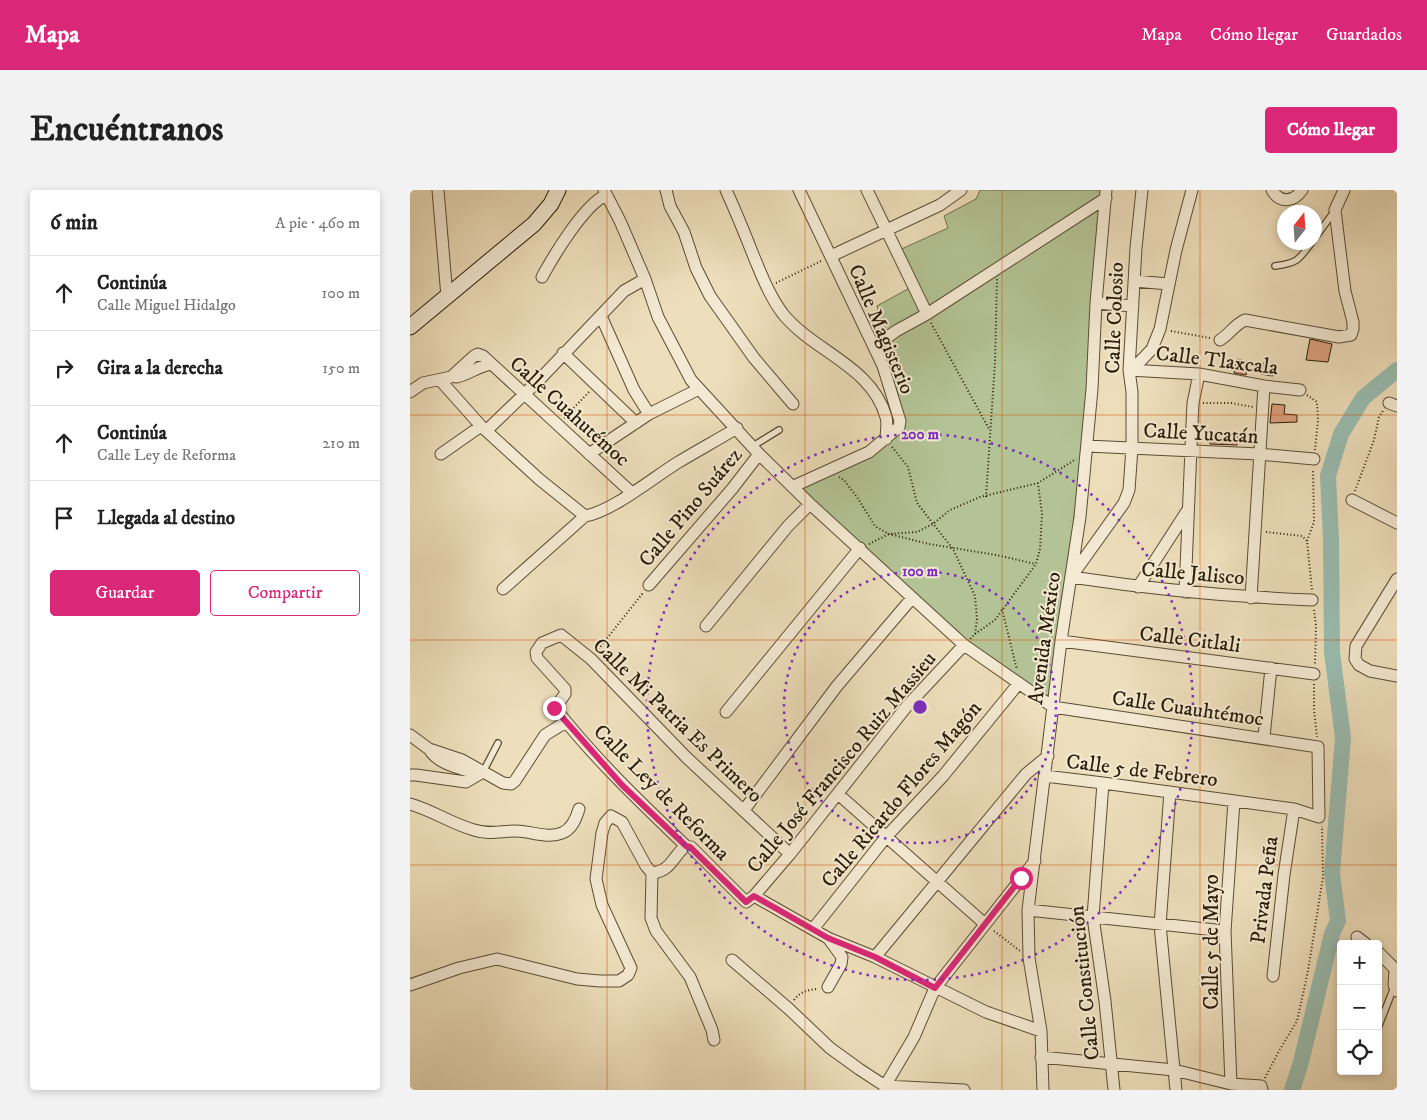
<!DOCTYPE html>
<html lang="es">
<head>
<meta charset="utf-8">
<style>
  :root { --surface:#fff; --page:#f2f2f2; --text:#222; --muted:#767676; --line:#e0e0e0; --accent:#db2777 }
  body { margin:0; font-family:"IM FELL DW Pica",serif; background:var(--page); color:var(--text) }
  .controls { position:absolute; right:15px; bottom:15px; display:grid; overflow:hidden; border-radius:5px; box-shadow:0 2px 8px #0003 }
  .controls button { width:45px; height:45px; display:grid; place-items:center; padding:0; border:0; border-bottom:1px solid var(--line); background:var(--surface); color:var(--text); font:25px sans-serif }
  .compass { position:absolute; left:867px; top:15px; width:45px; height:45px; border-radius:50%; background:var(--surface); box-shadow:0 2px 8px #0003; rotate:17deg }
  .stop { position:absolute; width:15px; height:15px; margin:-11px; border:4px solid #db2777; border-radius:50%; background:#fff }
  .stop.end { background:#db2777; border-color:#fff; box-shadow:0 1px 5px #0008 }
  .list { margin:0; padding:0; list-style:none }
  h2 { display:flex; justify-content:space-between; align-items:center; height:65px; margin:0; padding:0 20px; font-size:21px }
  h2 small { font-size:16px; font-weight:400; color:var(--muted) }
  .list li { display:grid; grid-template-columns:32px 1fr auto; gap:15px; align-items:center; box-sizing:border-box; height:75px; padding:0 20px; border-top:1px solid var(--line) }
  .list b { display:block; font-size:19px; white-space:nowrap }
  .list p { margin:0; font-size:16px; white-space:nowrap; color:var(--muted) }
  .list em { font-size:16px; font-style:normal; color:var(--muted) }
  .actions { display:flex; gap:10px; padding:15px 20px }
  .actions a { flex:1; padding:11px 0; border:1px solid var(--accent); border-radius:5px; text-align:center; font-size:18px; color:var(--accent) }
  .actions .main { background:var(--accent); color:#fff }
  .icon { flex:none; width:28px; height:28px; fill:none; stroke:currentColor; stroke-width:2; stroke-linecap:round; stroke-linejoin:round }
  .map { position:relative; flex:none; width:987px; height:900px; overflow:hidden; border-radius:5px }
  header { display:flex; align-items:center; gap:30px; box-sizing:border-box; height:70px; padding:0 25px; background:var(--accent); color:#fff }
  header strong { font-size:24px }
  nav { display:flex; gap:28px; margin-inline-start:auto; font-size:18px }
  .intro { display:flex; align-items:center; justify-content:space-between; box-sizing:border-box; height:120px; padding:0 30px }
  h1 { margin:0; font-size:35px }
  .button { padding:12px 22px; border-radius:5px; background:var(--accent); color:#fff; font-size:18px; font-weight:700 }
  main { display:flex; gap:30px; padding:0 30px }
  aside { flex:1; background:var(--surface); border-radius:5px; box-shadow:0 2px 8px #0003 }
  .map>svg:first-child { display:block }
  .green { fill:#b3c395; stroke:#6e6f4e }
  .lines { fill:none; stroke-linecap:round; stroke-linejoin:round }
  .river { stroke:#99bdb1; stroke-width:16 }
  .building { fill:#dda180; stroke:#291b06 }
  .service-casing { stroke:#5a4c34; stroke-width:8 }
  .minor-casing { stroke:#5a4c34; stroke-width:13 }
  .secondary-casing { stroke:#291b06; stroke-width:17 }
  .path { stroke:#291b06; stroke-width:2; stroke-dasharray:1 2.5; stroke-linecap:butt }
  .service { stroke:#f4ead3; stroke-width:5.5 }
  .minor { stroke:#f4ead3; stroke-width:11 }
  .secondary { stroke:#f4ead3; stroke-width:15 }
  .route { stroke:#db2777; stroke-width:6 }
  .grid { fill:none; stroke:#d5530b; stroke-width:1; stroke-opacity:0.55 }
  .ring { fill:none; stroke:#7b2cbf; stroke-width:2.5; stroke-dasharray:2.5 5 }
  .labels { text-anchor:middle; stroke-width:4; stroke-linejoin:round; paint-order:stroke }
  .street-label { font-size:21px; fill:#291b06; stroke:#f4ead3 }
  .centre { fill:#7b2cbf; stroke:#f4ead3; stroke-width:2.5 }
  .ring-label { font-size:15px; text-anchor:middle; font-weight:bold; fill:#7b2cbf; stroke:#f4ead3; stroke-width:4; stroke-linejoin:round; paint-order:stroke }
</style>
</head>
<body>
<header>
<strong>Mapa</strong>
<nav><a>Mapa</a><a>Cómo llegar</a><a>Guardados</a></nav>
</header>
<div class="intro"><h1>Encuéntranos</h1><a class="button">Cómo llegar</a></div>
<main>
<aside>
<h2>6 min<small>A pie · 460 m</small></h2>
<ul class="list">
<li><svg class="icon" aria-label="ahead" viewBox="0 0 24 24"><path d="M12 20V5M6 11l6-6 6 6"/></svg><div><b>Continúa</b><p>Calle Miguel Hidalgo</p></div><em>100 m</em></li>
<li><svg class="icon" aria-label="right" viewBox="0 0 24 24"><path d="M7 20v-9h11M14 6l5 5-5 5"/></svg><div><b>Gira a la derecha</b></div><em>150 m</em></li>
<li><svg class="icon" aria-label="ahead" viewBox="0 0 24 24"><path d="M12 20V5M6 11l6-6 6 6"/></svg><div><b>Continúa</b><p>Calle Ley de Reforma</p></div><em>210 m</em></li>
<li><svg class="icon" aria-label="arrive" viewBox="0 0 24 24"><path d="M6 21V4h12l-3 4 3 4H6"/></svg><div><b>Llegada al destino</b></div></li>
</ul>
<div class="actions"><a class="main">Guardar</a><a>Compartir</a></div>
</aside>
<div class="map">
<svg width="987" height="900" viewBox="0 0 987 900">
  <rect width="100%" height="100%" fill="#eedfbc"/>
  <filter id="stains"><feTurbulence type="fractalNoise" baseFrequency=".004" numOctaves="4"/><feColorMatrix values="0 0 0 0 .2 0 0 0 0 .09 0 0 0 0 .02 0 0 0 .5 -.17"/></filter>
  <radialGradient id="worn" r=".72"><stop offset=".6" stop-color="#630" stop-opacity="0"/><stop offset="1" stop-color="#630" stop-opacity=".3"/></radialGradient>
  <path class="green" d="M 570,0 L 696,0 L 682,199 L 643,517 L 554,455 L 384,296 L 419,280 L 489,237 L 455,141 L 471,132 L 467,116 L 503,96 L 487,61 L 538,38 L 534,26 L 566,9 Z"/>
  <g class="lines">
    <path class="river" d="M 882,900 L 891,872 L 922,744 L 928,731 L 922,683 L 933,548 L 922,462 L 921,349 L 918,286 L 931,244 L 953,208 L 987,180"/>
  </g>
  <path class="building" d="M 900,149 L 922,154 L 918,172 L 896,170 Z
    M 827,169 L 839,172 L 836,185 L 824,183 Z
    M 853,173 L 865,176 L 863,186 L 851,184 Z
    M 862,214 L 875,215 L 874,224 L 887,225 L 887,232 L 860,233 Z
    M 827,243 L 827,255 L 800,254 L 799,244 Z"/>
  <g class="lines">
    <g class="service-casing">
      <path id="service" d="M 904,49 L 924,22
        M 865,76 C 887,73 888,71 902,52
        M 343,256 L 369,240
        M 73,582 L 88,553
        M 968,838 L 984,797"/>
    </g>
    <g class="minor-casing">
      <path id="minor" d="M 28,0 L 37,107
        M 194,0 L 210,31 L 235,89 L 248,127 L 281,190 L 349,264 L 400,314 L 554,455 L 643,517 L 908,557 L 909,627 L 884,619 L 693,593 L 635,586
        M 256,0 L 260,16 L 274,42 L 286,78 L 300,106 L 344,168 L 383,214
        M 316,0 C 326,22 335,44 344,67 C 352,86 360,107 373,124 C 404,162 462,176 476,227 C 478,233 476,243 476,249
        M 457,0 L 517,124
        M 732,0 L 726,58 L 719,180 L 722,202 L 722,258 L 719,300 L 714,313 L 661,387 C 741,399 821,407 902,410
        M 862,0 C 870,14 884,12 892,0
        M 421,66 L 530,15 L 551,0
        M 132,87 C 144,65 174,15 196,5
        M 724,91 L 759,94
        M 686,113 L 723,116
        M 191,126 L 224,200 L 239,224
        M 810,150 C 820,144 824,135 835,130 L 929,147 L 941,145 L 943,139 L 943,132 L 935,101 L 925,20 L 934,0
        M 464,157 L 486,141 L 517,124 L 696,8
        M 153,163 L 226,233
        M 723,179 L 742,159 L 750,139 L 766,60 L 782,0
        M 719,180 L 789,184 L 854,196 L 890,200
        M 46,187 C 58,185 68,176 81,174
        M 30,190 L 71,236 L 129,289 L 175,326 C 201,322 243,288 267,273 C 287,261 307,250 327,238
        M 0,202 L 13,193 L 41,187 L 64,166 L 68,164 L 73,166 L 222,303
        M 979,213 L 987,216
        M 77,240 L 131,188 L 214,101 L 235,89
        M 677,256 L 849,264 L 904,269
        M 31,264 L 71,236
        M 179,264 L 239,224 L 289,199
        M 384,296 L 459,262 L 489,237 L 490,231 L 473,176 L 389,0
        M 942,310 L 987,333
        M 987,389 L 946,456 L 945,469 L 949,475 L 960,481 L 987,486
        M 239,395 L 322,299 L 349,264
        M 728,397 L 777,321
        M 93,399 L 175,326
        M 775,402 L 782,234 L 783,213 L 789,184
        M 841,408 L 854,196
        M 296,436 L 378,336 L 400,314
        M 651,451 L 904,484
        M 316,522 L 450,358
        M 0,545 L 19,559 L 52,570 L 93,593 L 101,594 L 105,591 L 135,545 L 156,532
        M 854,547 L 861,478
        M 21,562 C 31,575 50,578 65,583
        M 0,585 L 6,585 L 56,592 L 73,582
        M 693,593 L 683,727 L 695,811 L 704,900
        M 760,602 L 750,735 L 766,900
        M 428,604 L 575,734
        M 0,614 C 22,620 42,634 64,640 C 79,645 91,641 106,641 C 120,641 138,649 152,643 C 162,639 166,629 169,619
        M 334,620 L 427,496 L 502,408
        M 380,664 L 276,567 L 181,469 L 151,445 L 132,453 L 126,462 L 127,468 L 155,499 L 155,504 L 145,518 C 184,568 230,612 276,656 L 281,657 L 336,712 L 344,706 L 380,664 L 497,516 L 554,455
        M 242,683 L 241,728 L 246,741 L 280,787 L 302,840 L 304,850
        M 344,706 L 418,748 L 465,767 L 576,822 L 631,841
        M 618,720 L 815,741
        M 403,739 L 476,647 L 533,586 L 609,493
        M 947,747 L 956,754
        M 418,748 L 432,767 L 431,774 L 418,797
        M 968,762 L 985,779
        M 465,767 L 616,584 L 638,566
        M 322,770 L 379,819 L 420,858 L 449,879 L 475,896 L 554,900
        M 985,779 L 984,795 L 987,801
        M 863,786 L 874,685 L 884,619
        M 0,795 L 49,778 L 87,769 L 167,789 L 190,791 L 209,791 L 218,785 L 221,778 L 192,715 L 186,689 L 192,643 L 195,633 L 201,626 L 212,632 L 236,676 L 242,683 C 262,681 263,665 276,656
        M 631,867 L 764,880 L 821,894 L 851,896 L 852,900
        M 821,894 L 815,741 L 824,611
        M 475,900 L 475,896 L 504,847 L 525,798 L 625,671
        M 633,900 L 631,841 L 619,768 L 618,720 L 651,451 L 670,327 L 682,199 L 686,113 L 696,0"/>
    </g>
    <g class="secondary-casing">
      <path id="secondary" d="M 0,137 L 124,34 L 141,14 L 148,0"/>
    </g>
    <path class="path" d="M 366,93 L 411,71
      M 521,133 L 579,239
      M 761,141 L 800,148
      M 897,205 L 907,212 L 908,230 L 905,260
      M 793,213 L 821,213 L 843,217
      M 154,228 L 180,201
      M 482,257 L 498,277 L 507,313 L 543,359 L 565,406 L 567,429 L 565,444 L 560,449
      M 429,287 L 434,290 L 447,307 L 465,336 L 479,344 L 519,354 L 586,365 L 626,374
      M 945,301 L 964,250 L 969,227 L 973,221
      M 576,307 L 585,172 L 587,89
      M 856,342 L 892,346 L 897,351 L 902,400
      M 897,351 L 904,332 L 903,280
      M 459,354 L 479,344 L 507,342 L 523,334 L 540,320 L 570,307 L 628,293 L 666,269
      M 592,419 L 607,480
      M 904,420 L 906,436 L 905,475
      M 565,444 L 585,430 L 626,374 L 630,359 L 632,324 L 628,293
      M 186,462 L 233,403
      M 904,494 L 904,519 L 907,547
      M 584,741 L 610,761
      M 384,810 C 390,802 397,800 407,799
      M 855,888 L 869,861 L 887,831 L 898,781 L 913,687 L 912,636"/>
    <use href="#service" class="service"/>
    <use href="#minor" class="minor"/>
    <use href="#secondary" class="secondary"/>
  </g>
  <g class="lines">
    <path class="route" d="M 144,518 L 212,595 L 276,656 L 280,657 L 336,712 L 344,706 L 418,748 L 465,767 L 525,798 L 611,688"/>
  </g>
  <path class="grid" d="M 197,0 L 197,900M 395,0 L 395,900M 592,0 L 592,900M 790,0 L 790,900M 0,225 L 987,225M 0,450 L 987,450M 0,675 L 987,675"/>
  <g class="ring">
    <circle cx="510" cy="517" r="136"/>
    <circle cx="510" cy="517" r="273"/>
  </g>
  <g class="labels">
    <g class="street-label">
      <text transform="translate(704 128) rotate(-88)" y="7">Calle Colosio</text>
      <text transform="translate(472 139) rotate(67)" y="7">Calle Magisterio</text>
      <text transform="translate(807 170) rotate(7)" y="7">Calle Tlaxcala</text>
      <text transform="translate(160 221) rotate(42)" y="7">Calle Cuahutémoc</text>
      <text transform="translate(791 243) rotate(3)" y="7">Calle Yucatán</text>
      <text transform="translate(280 317) rotate(-50)" y="7">Calle Pino Suárez</text>
      <text transform="translate(783 383) rotate(5)" y="7">Calle Jalisco</text>
      <text transform="translate(634 448) rotate(-82)" y="7">Avenida México</text>
      <text transform="translate(780 449) rotate(7)" y="7">Calle Citlali</text>
      <text transform="translate(778 518) rotate(8)" y="7">Calle Cuauhtémoc</text>
      <text transform="translate(268 530) rotate(44)" y="7">Calle Mi Patria Es Primero</text>
      <text transform="translate(431 572) rotate(-50)" y="7">Calle José Francisco Ruiz Massieu</text>
      <text transform="translate(732 580) rotate(7)" y="7">Calle 5 de Febrero</text>
      <text transform="translate(252 602) rotate(45)" y="7">Calle Ley de Reforma</text>
      <text transform="translate(491 604) rotate(-50)" y="7">Calle Ricardo Flores Magón</text>
      <text transform="translate(854 700) rotate(-83)" y="7">Privada Peña</text>
      <text transform="translate(801 752) rotate(-90)" y="7">Calle 5 de Mayo</text>
      <text transform="translate(674 793) rotate(-96)" y="7">Calle Constitución</text>
    </g>
  </g>
  <circle cx="510" cy="517" r="8" class="centre"/>
  <g class="ring-label">
    <text x="510" y="249">200 m</text>
    <text x="510" y="386">100 m</text>
  </g>
  <rect width="100%" height="100%" filter="url(#stains)"/>
  <rect width="100%" height="100%" fill="url(#worn)"/>
</svg>
<div class="controls">
<button>+</button>
<button>−</button>
<button><svg class="icon" aria-label="locate" viewBox="0 0 24 24"><circle cx="12" cy="12" r="6"/><path d="M12 2v4M12 18v4M2 12h4M18 12h4"/></svg></button>
</div>
<svg class="compass" viewBox="-18 -18 36 36"><path d="M0-13l5 13h-10z" fill="#e53935"/><path d="M0 13l5-13h-10z" fill="#767676"/></svg>
<div class="stop" style="left:611px;top:688px"></div>
<div class="stop end" style="left:144px;top:518px"></div>
</div>
</main>
</body>
</html>
